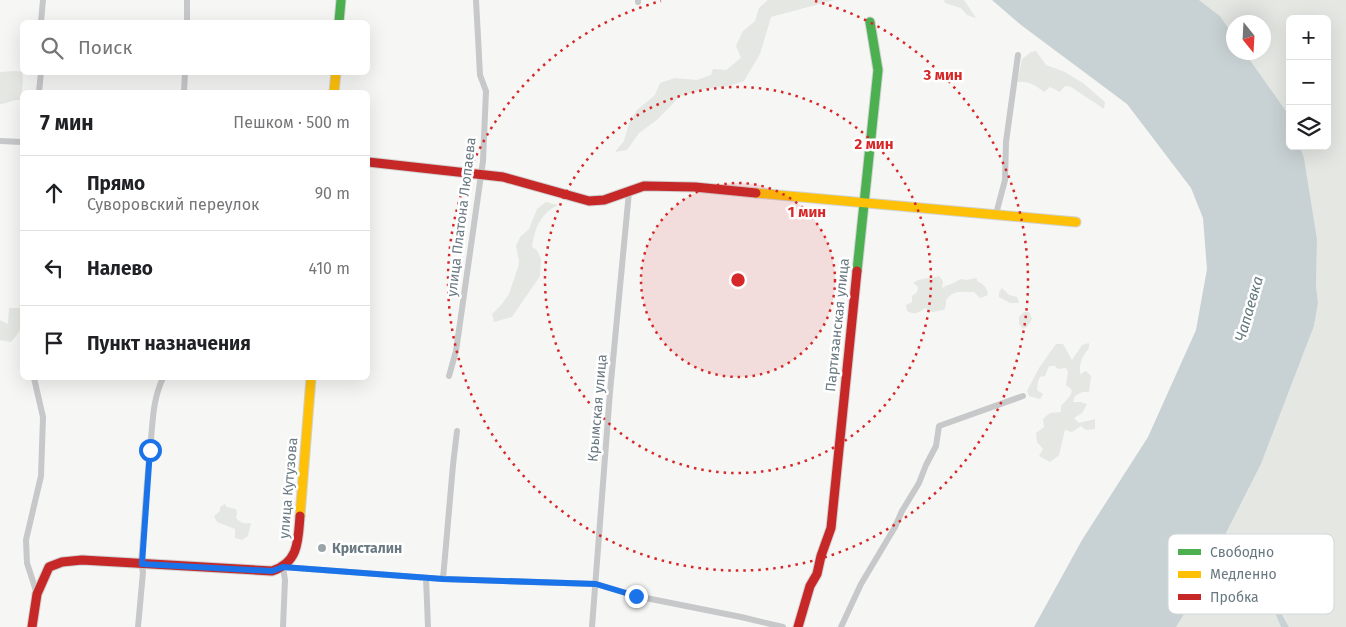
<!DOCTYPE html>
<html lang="ru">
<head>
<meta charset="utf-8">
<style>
  :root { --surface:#fff; --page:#f6f6f6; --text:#202124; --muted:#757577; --line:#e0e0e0 }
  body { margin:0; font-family:"Fira Sans",sans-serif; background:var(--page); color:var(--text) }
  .controls { position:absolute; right:15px; top:15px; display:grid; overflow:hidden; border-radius:8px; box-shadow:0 5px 20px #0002 }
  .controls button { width:45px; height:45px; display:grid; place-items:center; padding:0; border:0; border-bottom:1px solid var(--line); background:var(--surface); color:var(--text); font:25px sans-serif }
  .compass { position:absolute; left:1226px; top:15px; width:45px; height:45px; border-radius:50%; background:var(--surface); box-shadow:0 5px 20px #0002; rotate:162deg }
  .stop { position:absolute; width:15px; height:15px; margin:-11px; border:4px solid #1a73e8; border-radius:50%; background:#fff }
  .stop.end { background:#1a73e8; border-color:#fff; box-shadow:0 1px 5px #0008 }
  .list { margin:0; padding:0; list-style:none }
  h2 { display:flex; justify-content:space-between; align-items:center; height:65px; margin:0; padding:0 20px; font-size:21px }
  h2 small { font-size:16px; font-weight:400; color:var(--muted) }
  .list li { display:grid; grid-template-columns:32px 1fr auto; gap:15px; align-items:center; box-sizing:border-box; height:75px; padding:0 20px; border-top:1px solid var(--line) }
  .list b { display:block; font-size:19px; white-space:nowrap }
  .list p { margin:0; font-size:16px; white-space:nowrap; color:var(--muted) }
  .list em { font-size:16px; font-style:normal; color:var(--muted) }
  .icon { flex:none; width:28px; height:28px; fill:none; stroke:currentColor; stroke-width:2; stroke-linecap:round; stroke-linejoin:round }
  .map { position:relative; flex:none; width:1346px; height:627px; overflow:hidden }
  .search { position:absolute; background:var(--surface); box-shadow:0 5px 20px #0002; left:20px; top:20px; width:350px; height:55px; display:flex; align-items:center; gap:12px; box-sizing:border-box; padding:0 18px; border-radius:8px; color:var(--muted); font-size:19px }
  .panel { position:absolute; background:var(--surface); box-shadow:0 5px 20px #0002; left:20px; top:90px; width:350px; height:290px; border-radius:8px }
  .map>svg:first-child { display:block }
  .green { fill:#e5e7e3 }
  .water { fill:#c8d1d3 }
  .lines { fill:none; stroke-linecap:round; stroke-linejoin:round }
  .fast-casing { stroke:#d1d2d2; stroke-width:11 }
  .slow-casing { stroke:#d1d2d2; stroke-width:11 }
  .jam-casing { stroke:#d1d2d2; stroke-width:11 }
  .street { stroke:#c7c8c9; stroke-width:6 }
  .fast { stroke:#4caf50; stroke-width:9 }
  .slow { stroke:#ffc107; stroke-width:9 }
  .jam { stroke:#c62828; stroke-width:9 }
  .route { stroke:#1a73e8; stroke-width:6 }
  .ring { fill:none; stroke:#d62828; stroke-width:2.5; stroke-dasharray:2.5 5 }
  .poi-dot { fill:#9aa5aa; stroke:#fff; stroke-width:2 }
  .labels { text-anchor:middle; stroke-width:5; stroke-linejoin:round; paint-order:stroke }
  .street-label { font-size:14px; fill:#697982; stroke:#fff }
  .poi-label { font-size:14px; font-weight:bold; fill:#697982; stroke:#fff; text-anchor:start }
  .water-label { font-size:15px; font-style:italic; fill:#65797e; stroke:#fff }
  .key { fill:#fff; stroke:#d2d7da; stroke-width:1 }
  .key-label { font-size:14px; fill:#697982 }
  .centre { fill:#d62828; stroke:#fff; stroke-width:2.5 }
  .ring-label { font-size:15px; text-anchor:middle; font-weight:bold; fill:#d62828; stroke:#fff; stroke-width:5; stroke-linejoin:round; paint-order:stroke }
</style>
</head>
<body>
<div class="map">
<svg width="1346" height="627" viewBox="0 0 1346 627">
  <rect width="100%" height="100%" fill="#f6f6f5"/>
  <path class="green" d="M 768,0 L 834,0 L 771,17 L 760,54 L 744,81 L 729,86 L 705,89 L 680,96 L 657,120 L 639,133 L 627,150 L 615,152 L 624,141 L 629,123 L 637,110 L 655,95 L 660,83 L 675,78 L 697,80 L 711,75 L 713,69 L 726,70 L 741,58 L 736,46 L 743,31 L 755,21 L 759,8 Z
    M 944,0 L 964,0 L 976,18 L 967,15 L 961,8 L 945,3 Z
    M 1199,0 L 1346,0 L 1346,627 L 1289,627 L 1284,616 L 1246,556 L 1223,539 L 1261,464 L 1314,326 L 1318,303 L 1316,286 L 1317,239 L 1304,158 L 1300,146 L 1327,146 L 1327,19 L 1290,19 L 1290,120 L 1286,111 L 1245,53 L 1264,52 L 1264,22 L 1234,22 L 1233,35 L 1220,16 Z
    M 1036,51 L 1046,65 L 1065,72 L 1083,83 L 1105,102 L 1104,109 L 1071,87 L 1065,86 L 1060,92 L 1050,87 L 1044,92 C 1035,85 1029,81 1017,82 L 1022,59 L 1031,52 Z
    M 15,71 L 22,72 L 23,80 L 21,100 C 13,99 8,104 0,104 L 0,72 Z
    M 546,202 L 558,205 C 540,214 535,228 532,247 L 537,250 L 541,259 L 540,276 L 512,317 L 494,322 L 492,314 L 502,304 L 509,294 L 518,267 L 519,261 L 516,246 L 520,237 L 529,229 L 537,209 Z
    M 939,276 L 943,281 L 942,288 C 948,284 954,284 960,279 L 966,280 L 977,278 L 977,281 C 984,285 987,287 988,295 L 980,298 L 974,292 C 962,292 954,289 946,300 L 946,305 L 944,310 L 932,312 L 925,308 C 919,313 914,315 907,311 L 906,305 L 912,302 L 912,296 L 917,292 L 918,287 L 913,283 C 921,277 930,279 939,276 Z
    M 1002,288 L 1009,295 L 1017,297 L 1019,303 L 1010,303 L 999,297 L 999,292 Z
    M 9,308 L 21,308 C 24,324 22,330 11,342 L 0,340 L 0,311 L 0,320 L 8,324 Z
    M 1024,312 L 1029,312 L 1032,319 L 1027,327 L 1023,329 L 1019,324 L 1019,317 Z
    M 1089,343 L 1089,348 C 1082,357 1079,363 1080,374 L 1086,371 L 1091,376 L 1089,392 L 1082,392 L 1075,396 L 1073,402 L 1081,402 L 1087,404 L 1082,413 L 1074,418 L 1079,423 L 1095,419 L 1095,429 L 1086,430 L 1081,426 L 1072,432 L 1065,430 L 1059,455 L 1050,462 L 1039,456 L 1043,449 L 1037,442 L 1036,433 L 1044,427 L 1043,419 L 1050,413 L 1061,412 L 1061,406 L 1070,396 L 1072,390 L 1066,385 L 1068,372 L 1066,368 L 1058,369 L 1055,366 L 1049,366 L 1045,376 L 1040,377 L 1038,381 L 1037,390 L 1043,394 L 1040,399 L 1029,396 L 1027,391 L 1039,368 L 1056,344 L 1063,344 L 1072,360 L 1082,345 Z
    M 225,504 L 227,507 L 236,509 L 237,513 L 236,518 C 241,523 244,524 251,523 L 248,536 L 242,540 L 235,538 L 235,529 L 217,522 L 214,516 L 220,511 L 220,507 Z
    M 1221,544 L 1234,552 L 1248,574 L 1270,601 L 1281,627 L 1176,627 L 1210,573 Z"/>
  <path class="water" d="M 992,0 L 1199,0 L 1220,16 L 1233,35 L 1234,52 L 1245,53 L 1286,111 L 1290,120 L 1290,146 L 1300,146 L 1304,158 L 1317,239 L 1316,286 L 1318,303 L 1314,326 L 1261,464 L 1223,539 L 1246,556 L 1269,590 L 1289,627 L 1281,627 L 1270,601 L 1248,574 L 1234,552 L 1221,544 L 1210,573 L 1176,627 L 1034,627 L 1082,540 L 1148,437 L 1196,330 L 1207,269 L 1203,218 L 1191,188 L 1127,104 L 1021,25 Z"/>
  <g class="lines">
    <g class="fast-casing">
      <path id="fast" d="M 339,22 L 341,0
        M 857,271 L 878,70 L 870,22"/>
    </g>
    <g class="slow-casing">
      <path id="slow" d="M 334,92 L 336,72
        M 756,193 L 1076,222
        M 300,516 L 311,378"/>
    </g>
    <g class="jam-casing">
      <path id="jam" d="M 368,162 L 503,177 L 589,201 L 604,200 L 644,186 L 695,187 L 756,193
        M 32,627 L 37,594 L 49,567 L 62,562 L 82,560 L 272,571 C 299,562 298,541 300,516
        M 798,627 L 810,586 L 817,574 L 821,556 L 831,528 L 857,271"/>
    </g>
    <path class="street" d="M 638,2 L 638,0
      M 41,22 L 43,0
      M 187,22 L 187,0
      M 39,92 L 41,72
      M 184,92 L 185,72
      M 0,141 L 22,142
      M 996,214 L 1005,180 L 1006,142 L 1018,55
      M 449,376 L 456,351 L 483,161 L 486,91 L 480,75 L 476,0
      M 34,378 L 43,417 L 41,476 L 26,540 L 27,563 L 37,594
      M 426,578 L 428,627
      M 443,579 L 453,465 L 457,431
      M 138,627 L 143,572 L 141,564 C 144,526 146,487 150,449 C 153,423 152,401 163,378
      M 283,627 L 285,580 L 283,567 L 443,579 L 596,584 L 636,596 L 741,617 L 783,627
      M 592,627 L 610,392 L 629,192
      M 841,627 L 861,584 L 895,527 L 902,511 L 919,483 L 926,465 L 936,446 L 939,426 L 1023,396"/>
    <use href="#fast" class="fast"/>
    <use href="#slow" class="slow"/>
    <use href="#jam" class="jam"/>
  </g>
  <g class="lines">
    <path class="route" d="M 150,450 L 142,564 L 272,571 L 283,567 L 443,579 L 596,584 L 636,596"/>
  </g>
  <circle cx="738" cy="280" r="97" fill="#d62828" fill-opacity=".12"/>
  <g class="ring">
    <circle cx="738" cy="280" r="97"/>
    <circle cx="738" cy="280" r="193"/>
    <path d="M815 1A290 290 0 1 1 661 1"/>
  </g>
  <circle class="poi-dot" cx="322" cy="548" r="5"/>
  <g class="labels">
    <g class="street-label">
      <text transform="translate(461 217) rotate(-83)" y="5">улица Платона Люпаева</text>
      <text transform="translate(837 325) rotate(-84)" y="5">Партизанская улица</text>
      <text transform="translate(597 408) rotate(-85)" y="5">Крымская улица</text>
      <text transform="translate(288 488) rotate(-85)" y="5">улица Кутузова</text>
    </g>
    <g class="poi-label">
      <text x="332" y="553">Кристалин</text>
    </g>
    <g class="water-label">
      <text transform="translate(1249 309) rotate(-74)" y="5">Чапаевка</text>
    </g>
  </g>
  <rect x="1168" y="534" width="166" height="80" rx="8" class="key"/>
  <rect x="1178" y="549" width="23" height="6" fill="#4caf50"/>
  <rect x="1178" y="571" width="23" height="7" fill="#ffc107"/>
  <rect x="1178" y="594" width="23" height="6" fill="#c62828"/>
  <g class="key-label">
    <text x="1210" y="557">Свободно</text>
    <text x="1210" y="579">Медленно</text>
    <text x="1210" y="602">Пробка</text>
  </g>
  <circle cx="738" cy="280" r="8" class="centre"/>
  <g class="ring-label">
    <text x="943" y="80">3 мин</text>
    <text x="874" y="149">2 мин</text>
    <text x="807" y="217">1 мин</text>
  </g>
</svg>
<div class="controls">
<button>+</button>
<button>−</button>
<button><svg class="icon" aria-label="layers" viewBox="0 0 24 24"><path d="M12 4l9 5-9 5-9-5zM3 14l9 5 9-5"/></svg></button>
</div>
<svg class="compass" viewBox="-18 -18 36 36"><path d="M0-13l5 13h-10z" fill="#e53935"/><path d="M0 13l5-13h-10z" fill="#757577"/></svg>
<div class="stop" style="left:150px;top:450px"></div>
<div class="stop end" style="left:636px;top:596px"></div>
<div class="search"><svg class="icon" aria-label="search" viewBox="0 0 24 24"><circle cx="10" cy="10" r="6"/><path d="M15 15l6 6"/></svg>Поиск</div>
<section class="panel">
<h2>7 мин<small>Пешком · 500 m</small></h2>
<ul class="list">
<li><svg class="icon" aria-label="ahead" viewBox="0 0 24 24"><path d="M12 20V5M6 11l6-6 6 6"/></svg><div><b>Прямо</b><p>Суворовский переулок</p></div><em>90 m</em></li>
<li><svg class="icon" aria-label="left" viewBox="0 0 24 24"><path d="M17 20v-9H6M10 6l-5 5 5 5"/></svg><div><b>Налево</b></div><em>410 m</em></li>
<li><svg class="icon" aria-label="arrive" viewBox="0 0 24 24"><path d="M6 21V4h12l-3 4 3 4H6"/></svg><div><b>Пункт назначения</b></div></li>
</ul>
</section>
</div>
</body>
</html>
